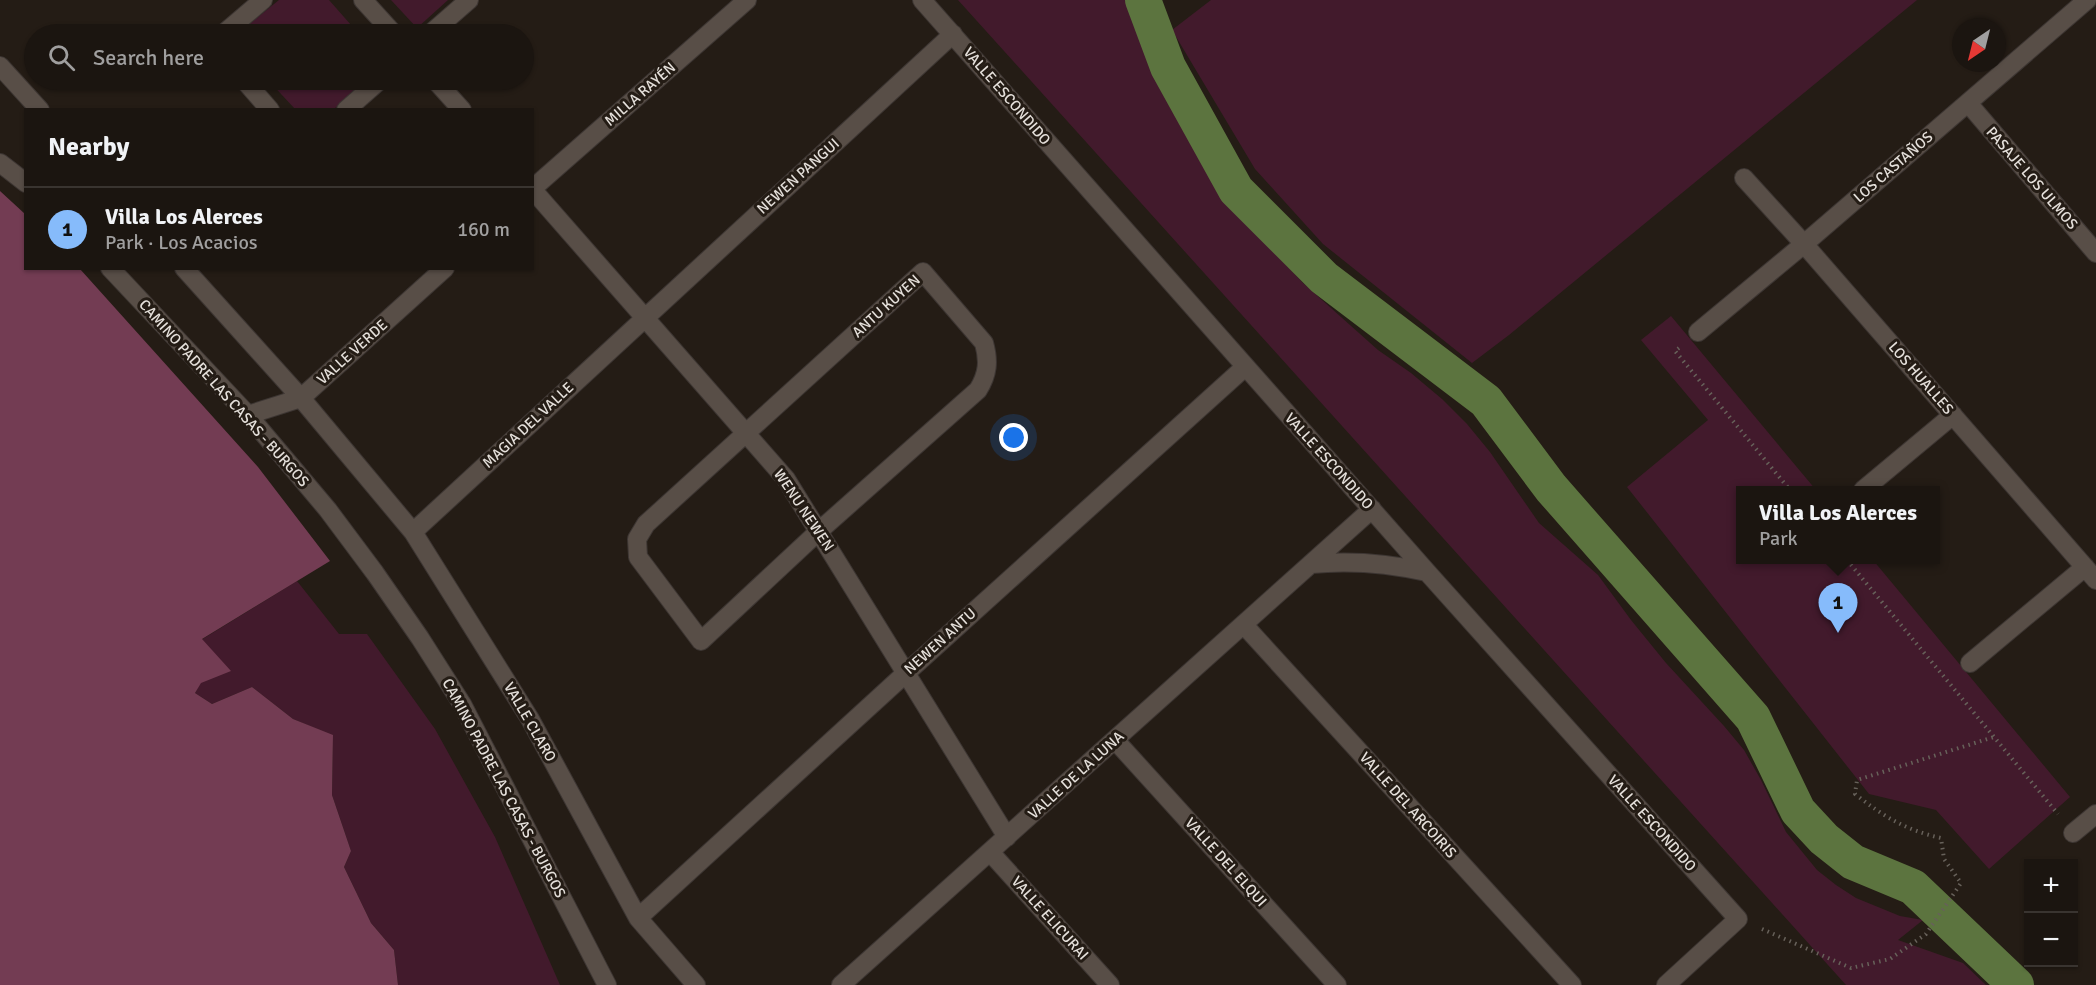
<!DOCTYPE html>
<html lang="en">
<head>
<meta charset="utf-8">
<style>
  :root { --surface:#1b1510; --page:#241e19; --text:#f1f3f6; --muted:#a09f9f; --line:#393430; --accent:#86bbfb }
  body { margin:0; font-family:Signika,sans-serif; background:var(--page); color:var(--text) }
  .controls { position:absolute; right:18px; bottom:18px; display:grid; overflow:hidden; border-radius:0px; box-shadow:0 2px 4px #0004 }
  .controls button { width:54px; height:54px; display:grid; place-items:center; padding:0; border:0; border-bottom:2px solid var(--line); background:var(--surface); color:var(--text); font:30px sans-serif }
  .compass { position:absolute; left:1952px; top:18px; width:54px; height:54px; border-radius:50%; background:var(--surface); box-shadow:0 2px 4px #0004; rotate:215deg }
  .you { position:absolute; left:1014px; top:438px; width:21px; height:21px; margin:-15px; border:4px solid #fff; border-radius:50%; background:#1a73e8; box-shadow:0 0 0 9px #1a73e833 }
  .badge { display:grid; place-items:center; width:39px; height:39px; border-radius:50%; background:var(--accent); color:#111; font-size:20px; font-weight:700 }
  .pin { position:absolute; translate:-50% -50px; filter:drop-shadow(0 2px 3px #0008) }
  .pin::after { content:''; position:absolute; top:32px; width:21px; height:18px; background:inherit; clip-path:polygon(0 0,100% 0,50% 100%) }
  .popup { position:absolute; left:1736px; top:486px; width:204px; height:78px; box-sizing:border-box; display:grid; place-content:center; border-radius:0px; background:var(--surface); filter:drop-shadow(0 2px 4px #0005); font-size:20px; white-space:nowrap; color:var(--muted) }
  .popup b { font-size:22px; color:var(--text) }
  .popup::after { content:''; position:absolute; left:50%; top:100%; margin-left:-12px; border:12px solid transparent; border-top-color:var(--surface) }
  .list { margin:0; padding:0; list-style:none }
  h2 { display:flex; justify-content:space-between; align-items:center; height:78px; margin:0; padding:0 24px; font-size:26px }
  h2 small { font-size:20px; font-weight:400; color:var(--muted) }
  .list li { display:grid; grid-template-columns:39px 1fr auto; gap:18px; align-items:center; box-sizing:border-box; height:84px; padding:0 24px; border-top:2px solid var(--line) }
  .list b { display:block; font-size:22px; white-space:nowrap }
  .list p { margin:0; font-size:20px; white-space:nowrap; color:var(--muted) }
  .list em { font-size:20px; font-style:normal; color:var(--muted) }
  .icon { flex:none; width:33px; height:33px; fill:none; stroke:currentColor; stroke-width:2; stroke-linecap:round; stroke-linejoin:round }
  .map { position:relative; flex:none; width:2096px; height:985px; overflow:hidden }
  .search { position:absolute; background:var(--surface); box-shadow:0 2px 4px #0004; left:24px; top:24px; width:510px; height:66px; display:flex; align-items:center; gap:15px; box-sizing:border-box; padding:0 21px; border-radius:33px; color:var(--muted); font-size:22px }
  .panel { position:absolute; background:var(--surface); box-shadow:0 2px 4px #0004; left:24px; top:108px; width:510px; height:162px; border-radius:0px }
  .map>svg:first-child { display:block }
  .green { fill:#421a2c }
  .forest { fill:#733c53 }
  .lines { fill:none; stroke-linecap:round; stroke-linejoin:round }
  .canal { stroke:#5c743f; stroke-width:36 }
  .minor-casing { stroke:#3d3633; stroke-width:20 }
  .path { stroke:#67615a; stroke-width:4; stroke-dasharray:1.5 4.5; stroke-linecap:butt }
  .minor { stroke:#584e47; stroke-width:18 }
  .labels { text-anchor:middle; stroke-width:6; stroke-linejoin:round; paint-order:stroke }
  .street-label { font-size:15px; fill:#e5e0db; stroke:#241c15 }
</style>
</head>
<body>
<div class="map">
<svg width="2096" height="985" viewBox="0 0 2096 985">
  <rect width="100%" height="100%" fill="#241c15"/>
  <path class="green" d="M 279,0 L 329,0 L 359,34 L 237,34 Z
    M 391,0 L 448,0 L 417,28 Z
    M 958,0 L 1130,0 L 1153,58 L 1183,122 L 1229,205 L 1303,283 L 1341,317 L 1378,350 L 1411,373 L 1442,399 L 1467,424 L 1490,452 L 1539,523 L 1598,575 L 1631,620 L 1666,663 L 1724,726 L 1744,750 L 1761,780 L 1786,832 L 1817,870 L 1836,885 L 1856,898 L 1900,916 L 1923,920 L 1898,940 L 1963,963 L 1986,985 L 1846,985 Z
    M 1211,0 L 1917,0 L 1509,335 L 1472,363 L 1323,244 L 1255,169 L 1172,30 Z
    M 268,80 L 366,80 L 333,110 L 295,109 Z
    M 1671,316 L 1816,490 L 1740,490 L 1740,560 L 1873,560 L 2070,797 L 1989,869 L 1936,810 L 1869,794 L 1627,487 L 1708,420 L 1641,340 Z
    M 297,581 L 339,634 L 367,634 L 435,729 L 495,837 L 560,985 L 398,985 L 394,950 L 371,923 L 344,867 L 351,851 L 332,795 L 333,736 L 293,719 L 252,687 L 212,704 L 195,693 L 200,683 L 201,640 Z"/>
  <path class="forest" d="M 0,191 L 25,214 L 26,268 L 80,269 L 258,467 L 330,561 L 202,639 L 231,671 L 201,683 L 195,693 L 212,704 L 252,687 L 293,719 L 333,735 L 332,795 L 351,851 L 344,867 L 371,923 L 394,950 L 398,985 L 0,985 Z"/>
  <g class="lines">
    <path class="canal" d="M 1143,0 L 1168,67 L 1236,190 L 1324,278 L 1486,401 L 1551,488 L 1753,718 L 1798,811 L 1824,839 L 1853,862 L 1913,887 L 2016,985"/>
    <g class="minor-casing">
      <path id="minor" d="M 363,0 L 394,34
        M 922,0 L 1427,572 L 1738,919 L 1666,985
        M 223,34 L 263,0
        M 430,34 L 469,0
        M 0,66 L 40,110
        M 244,80 L 270,110
        M 435,80 L 462,110
        M 1968,103 L 2096,253
        M 346,110 L 380,80
        M 0,163 L 26,183
        M 1744,178 L 1804,244 L 2096,580
        M 532,189 L 786,479 L 1007,837
        M 532,189 L 747,0
        M 110,268 L 248,415 L 328,510 L 375,573 L 420,638 L 462,704 L 607,985
        M 184,268 L 301,398 L 413,532 L 530,719 L 638,918 L 696,985
        M 923,272 L 984,343 C 989,361 988,374 978,390 L 819,531 L 701,641 L 638,557 L 637,539 L 646,524 Z
        M 1698,332 L 1804,244 L 2087,0
        M 248,415 L 301,398 L 445,268
        M 1863,490 L 1953,415
        M 413,532 L 953,34
        M 1311,564 C 1351,560 1387,563 1427,572
        M 1244,625 L 1572,985
        M 1970,663 L 2085,567
        M 1115,740 L 1337,985
        M 2073,833 L 2096,814
        M 990,852 L 1110,985
        M 638,918 L 906,673 L 1245,367
        M 841,985 L 1372,509"/>
    </g>
    <path class="path" d="M 1679,348 L 1675,351 L 1790,490
      M 1847,560 L 2058,814
      M 1762,929 L 1851,968 L 1890,959 L 1926,934 L 1961,883 L 1944,859 L 1941,838 C 1905,830 1883,816 1855,794 L 1857,780 L 1994,737"/>
    <use href="#minor" class="minor"/>
  </g>
  <g class="labels">
    <g class="street-label">
      <text transform="translate(640 94) rotate(-41)" y="5">MILLA RAYÉN</text>
      <text transform="translate(1007 96) rotate(49)" y="5">VALLE ESCONDIDO</text>
      <text transform="translate(1893 167) rotate(-41)" y="5">LOS CASTAÑOS</text>
      <text transform="translate(798 176) rotate(-42)" y="5">NEWEN PANGUI</text>
      <text transform="translate(2032 178) rotate(49)" y="5">PASAJE LOS ULMOS</text>
      <text transform="translate(886 306) rotate(-42)" y="5">ANTU KUYEN</text>
      <text transform="translate(352 352) rotate(-42)" y="5">VALLE VERDE</text>
      <text transform="translate(1921 378) rotate(49)" y="5">LOS HUALLES</text>
      <text transform="translate(224 393) rotate(48)" y="5">CAMINO PADRE LAS CASAS - BURGOS</text>
      <text transform="translate(528 425) rotate(-43)" y="5">MAGIA DEL VALLE</text>
      <text transform="translate(1329 461) rotate(48)" y="5">VALLE ESCONDIDO</text>
      <text transform="translate(804 510) rotate(56)" y="5">WENU NEWEN</text>
      <text transform="translate(940 641) rotate(-42)" y="5">NEWEN ANTU</text>
      <text transform="translate(530 722) rotate(60)" y="5">VALLE CLARO</text>
      <text transform="translate(1076 775) rotate(-42)" y="5">VALLE DE LA LUNA</text>
      <text transform="translate(504 788) rotate(62)" y="5">CAMINO PADRE LAS CASAS - BURGOS</text>
      <text transform="translate(1408 805) rotate(48)" y="5">VALLE DEL ARCOIRIS</text>
      <text transform="translate(1652 823) rotate(48)" y="5">VALLE ESCONDIDO</text>
      <text transform="translate(1226 862) rotate(48)" y="5">VALLE DEL ELQUI</text>
      <text transform="translate(1050 918) rotate(48)" y="5">VALLE ELICURAI</text>
    </g>
  </g>
</svg>
<div class="controls">
<button>+</button>
<button>−</button>
</div>
<svg class="compass" viewBox="-18 -18 36 36"><path d="M0-13l5 13h-10z" fill="#e53935"/><path d="M0 13l5-13h-10z" fill="#a09f9f"/></svg>
<div class="you"></div>
<div class="pin badge" style="left:1838px;top:633px">1</div>
<div class="popup"><b>Villa Los Alerces</b>Park</div>
<div class="search"><svg class="icon" aria-label="search" viewBox="0 0 24 24"><circle cx="10" cy="10" r="6"/><path d="M15 15l6 6"/></svg>Search here</div>
<section class="panel">
<h2>Nearby<small></small></h2>
<ul class="list">
<li><span class="badge">1</span><div><b>Villa Los Alerces</b><p>Park · Los Acacios</p></div><em>160 m</em></li>
</ul>
</section>
</div>
</body>
</html>
